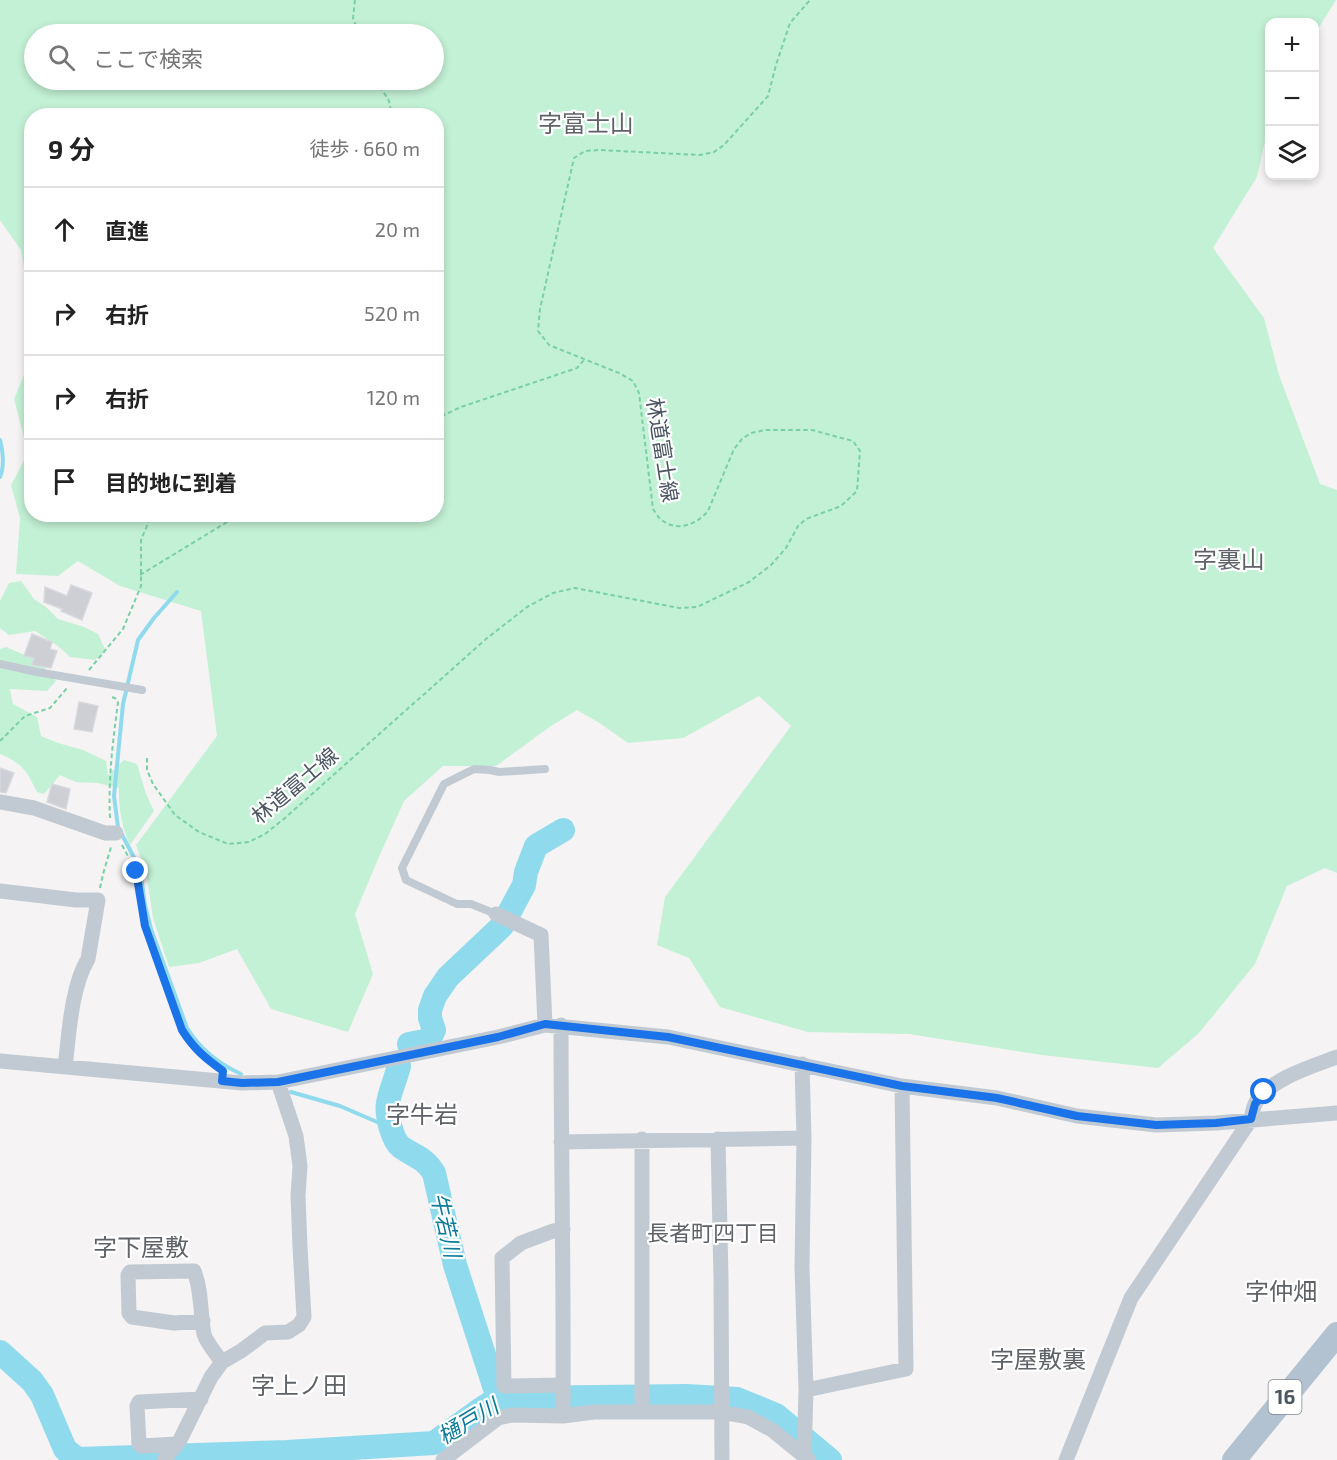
<!DOCTYPE html>
<html lang="ja">
<head>
<meta charset="utf-8">
<style>
  :root { --surface:#fff; --page:#f6f6f6; --text:#222; --muted:#767676; --line:#e0e0e0 }
  body { margin:0; font-family:"Exo 2","Noto Sans JP",sans-serif; background:var(--page); color:var(--text) }
  .controls { position:absolute; right:18px; top:18px; display:grid; overflow:hidden; border-radius:12px; box-shadow:0 3px 9px #0003 }
  .controls button { width:54px; height:54px; display:grid; place-items:center; padding:0; border:0; border-bottom:2px solid var(--line); background:var(--surface); color:var(--text); font:30px sans-serif }
  .stop { position:absolute; width:18px; height:18px; margin:-14px; border:4px solid #1a73e8; border-radius:50%; background:#fff }
  .stop.end { background:#1a73e8; border-color:#fff; box-shadow:0 2px 6px #0008 }
  .list { margin:0; padding:0; list-style:none }
  h2 { display:flex; justify-content:space-between; align-items:center; height:78px; margin:0; padding:0 24px; font-size:26px }
  h2 small { font-size:20px; font-weight:400; color:var(--muted) }
  .list li { display:grid; grid-template-columns:39px 1fr auto; gap:18px; align-items:center; box-sizing:border-box; height:84px; padding:0 24px; border-top:2px solid var(--line) }
  .list b { display:block; font-size:22px; white-space:nowrap }
  .list em { font-size:20px; font-style:normal; color:var(--muted) }
  .icon { flex:none; width:33px; height:33px; fill:none; stroke:currentColor; stroke-width:2; stroke-linecap:round; stroke-linejoin:round }
  .map { position:relative; flex:none; width:1337px; height:1460px; overflow:hidden }
  .search { position:absolute; background:var(--surface); box-shadow:0 3px 9px #0003; left:24px; top:24px; width:420px; height:66px; display:flex; align-items:center; gap:15px; box-sizing:border-box; padding:0 21px; border-radius:33px; color:var(--muted); font-size:22px }
  .panel { position:absolute; background:var(--surface); box-shadow:0 3px 9px #0003; left:24px; top:108px; width:420px; height:414px; border-radius:24px }
  .map>svg:first-child { display:block }
  .green { fill:#c3f1d5; fill-rule:evenodd }
  .lines { fill:none; stroke-linecap:round; stroke-linejoin:round }
  .stream { stroke:#90daee; stroke-width:4 }
  .river { stroke:#90daee; stroke-width:24 }
  .building { fill:#cdcfd5; stroke:#d7d9de; stroke-width:1.5 }
  .path { stroke:#7ad0a6; stroke-width:2; stroke-dasharray:4.5 3; stroke-linecap:butt }
  .lane { stroke:#c1cad2; stroke-width:8 }
  .street { stroke:#c1cad2; stroke-width:15 }
  .primary { stroke:#b3c2d1; stroke-width:24 }
  .route { stroke:#1a73e8; stroke-width:8 }
  .labels { text-anchor:middle; stroke-width:4.5; stroke-linejoin:round; paint-order:stroke }
  .shield { fill:#fff; stroke:#808990; stroke-width:1.5 }
  .shield-label { font-size:20px; font-weight:bold; fill:#4a5661 }
  .street-label { font-size:21px; fill:#4a5661; stroke:#fff }
  .water-label { font-size:22px; font-style:italic; fill:#0c7c9b; stroke:#fff }
  .neighbourhood-label { font-size:22px; fill:#5f6368; stroke:#fff }
  .quarter-label { font-size:24px; fill:#5f6368; stroke:#fff }
</style>
</head>
<body>
<div class="map">
<svg width="1337" height="1460" viewBox="0 0 1337 1460">
  <rect width="100%" height="100%" fill="#f5f3f3"/>
  <path class="green" d="M 0,0 L 1336,0 L 1315,34 L 1314,22 L 1270,22 L 1269,123 L 1257,177 L 1213,248 L 1264,318 L 1279,375 L 1320,484 L 1337,490 L 1337,873 L 1325,868 L 1287,886 L 1255,964 L 1199,1033 L 1158,1068 L 1042,1055 L 909,1034 L 808,1032 L 720,1007 L 689,958 L 657,945 L 665,897 L 791,726 L 759,696 L 683,738 L 628,743 L 598,722 L 577,710 L 551,726 L 496,766 L 443,766 L 404,801 L 378,859 L 355,914 L 373,974 L 348,1032 L 271,1009 L 237,949 L 199,963 L 169,967 L 153,918 L 146,872 L 136,845 L 217,736 L 201,611 L 120,586 L 78,561 L 58,576 L 16,574 L 20,518 L 11,485 L 28,453 L 14,399 L 31,358 L 32,514 L 436,514 L 436,116 L 32,116 L 31,310 L 21,250 L 0,220 ZM 34,34 L 434,34 L 434,80 L 34,80 Z
    M 21,581 L 34,599 L 47,608 L 58,619 L 84,627 L 98,634 L 106,651 L 95,660 L 70,657 L 58,646 L 35,631 L 9,635 L 0,628 L 0,601 L 9,583 Z
    M 6,647 L 39,661 L 56,681 L 47,691 L 10,689 L 13,704 L 37,717 L 41,736 L 58,743 L 83,750 L 106,761 L 108,775 L 124,760 L 137,764 L 146,794 L 154,811 L 130,845 C 122,828 118,806 119,788 L 97,783 L 76,782 L 60,775 L 44,794 L 37,792 C 26,770 23,764 0,754 L 0,649 Z"/>
  <g class="lines">
    <path class="stream" d="M 0,440 C 3,452 5,465 0,477
      M 177,592 L 154,618 L 138,640 L 123,704 L 114,796 L 118,827 L 140,869 L 145,905 L 151,929 L 187,1028 C 200,1049 219,1064 241,1074
      M 291,1092 L 340,1106 L 391,1128"/>
    <path class="river" d="M 409,1044 L 429,1040 L 434,1030 L 430,1018 L 430,1010 L 435,996 L 448,977 L 502,926 L 524,885 L 526,872 L 536,846 L 563,830
      M 399,1066 C 396,1078 390,1091 388,1103 C 386,1114 392,1140 401,1147 C 415,1157 424,1157 434,1173 L 455,1265 L 498,1398
      M 0,1352 L 32,1381 L 42,1395 L 65,1449 L 77,1459 L 287,1452 L 434,1443 L 481,1409 L 498,1398 L 687,1396 L 737,1399 L 776,1415 L 830,1460"/>
  </g>
  <path class="building" d="M 71,585 L 92,593 L 82,620 L 61,611 L 62,609 L 44,602 L 45,587 L 67,596 Z
    M 32,634 L 52,642 L 50,649 L 57,651 L 51,668 L 32,665 L 34,658 L 24,656 Z
    M 79,702 L 98,706 L 92,732 L 74,729 Z
    M 0,768 L 14,773 L 6,793 L 0,792 Z
    M 52,784 L 70,789 L 66,809 L 47,802 Z"/>
  <g class="lines">
    <path class="path" d="M 355,0 L 353,18 L 359,34
      M 376,80 L 389,101 L 392,116
      M 436,422 L 444,415 L 461,407 L 577,368 L 584,360
      M 140,575 L 227,522 L 232,514
      M 89,670 L 123,629 L 141,586 L 141,540 L 152,514
      M 0,741 L 25,716 L 50,708 L 68,687
      M 147,758 L 147,770 L 153,784 L 175,815 L 199,832 L 228,844 L 249,842 L 265,834 L 285,818 L 486,639 L 527,607 L 553,593 L 575,588 L 679,608 L 697,607 L 749,582 L 771,565 L 786,548 L 798,526 L 806,519 L 841,506 L 857,491 L 860,451 L 853,441 L 812,430 L 765,430 L 751,433 L 742,439 L 734,449 L 708,511 C 697,524 678,532 663,521 C 659,519 656,513 653,509 L 639,393 L 633,381 L 619,373 L 549,345 L 538,331 L 540,309 L 574,158 L 585,151 L 599,150 L 700,155 L 714,152 L 724,145 L 768,96 L 776,65 L 790,23 L 810,0
      M 110,818 C 108,779 113,741 118,702 L 115,698 L 111,697
      M 122,845 L 136,871 L 145,926 L 182,1030 L 190,1044 L 216,1066
      M 100,888 L 103,874 L 111,847"/>
    <path class="lane" d="M 0,664 L 37,672 L 142,690
      M 496,914 L 471,904 L 457,904 L 406,880 L 402,868 L 444,784 L 474,769 L 490,770 L 499,772 L 545,769"/>
    <path class="street" d="M 0,802 L 34,808 L 105,833 L 116,833
      M 0,891 L 76,900 L 98,900 L 88,959 C 71,987 69,1035 65,1067
      M 496,914 L 541,935 L 545,1025
      M 561,1025 C 561,1155 564,1286 563,1416
      M 0,1061 L 242,1083 L 278,1082 L 498,1037 L 545,1025 L 668,1037 L 902,1086 L 997,1098 L 1077,1116 L 1156,1125 L 1216,1123 L 1337,1113
      M 802,1064 L 804,1138 L 802,1267 L 806,1390 L 804,1460
      M 642,1139 L 642,1412
      M 718,1139 L 721,1279 L 722,1460
      M 561,1142 L 804,1138
      M 563,1229 L 553,1231 L 521,1243 L 502,1258 L 504,1386 L 563,1385
      M 203,1321 L 174,1323 L 132,1317 L 129,1313 L 128,1275 L 130,1272 L 194,1271 C 202,1291 200,1313 204,1334 C 206,1342 217,1355 222,1362
      M 806,1390 L 906,1369 L 902,1086
      M 177,1444 L 141,1446 L 139,1444 L 137,1406 L 139,1402 L 201,1399
      M 164,1460 L 180,1440 L 211,1377 L 222,1362 L 241,1351 L 265,1333 L 288,1332 L 299,1325 L 304,1317 L 300,1247 L 298,1196 L 300,1166 L 296,1136 L 278,1082
      M 443,1460 L 498,1418 L 512,1415 L 563,1416 L 594,1412 L 721,1412 L 748,1417 L 772,1430 L 809,1460
      M 1066,1460 L 1131,1298 L 1251,1119 C 1252,1114 1253,1107 1256,1102 C 1272,1078 1311,1067 1337,1057"/>
    <path class="primary" d="M 1234,1460 L 1337,1334"/>
  </g>
  <g class="lines">
    <path class="route" d="M 136,871 L 145,926 L 182,1030 C 194,1049 205,1058 223,1071 L 222,1081 L 242,1083 L 278,1082 L 498,1037 L 545,1024 L 668,1037 L 902,1086 L 997,1098 L 1077,1116 L 1156,1125 L 1216,1123 L 1251,1119 L 1255,1104 L 1264,1092"/>
  </g>
  <g class="labels">
    <rect class="shield" x="1268.5" y="1380" width="33" height="34" rx="4.5"/>
    <g class="shield-label">
      <text x="1285" y="1404">16</text>
    </g>
    <g class="street-label">
      <text transform="translate(662 450) rotate(81)" y="7">林道富士線</text>
      <text transform="translate(295 786) rotate(-40)" y="7">林道富士線</text>
    </g>
    <g class="water-label">
      <text transform="translate(446 1225) rotate(77)" y="8">牛若川</text>
      <text transform="translate(468 1421) rotate(-31)" y="8">樋戸川</text>
    </g>
    <g class="neighbourhood-label">
      <text x="713" y="1241">長者町四丁目</text>
    </g>
    <g class="quarter-label">
      <text x="586" y="132">字富士山</text>
      <text x="1229" y="568">字裏山</text>
      <text x="422" y="1123">字牛岩</text>
      <text x="141" y="1256">字下屋敷</text>
      <text x="1281" y="1300">字仲畑</text>
      <text x="1038" y="1368">字屋敷裏</text>
      <text x="299" y="1394">字上ノ田</text>
    </g>
  </g>
</svg>
<div class="controls">
<button>+</button>
<button>−</button>
<button><svg class="icon" aria-label="layers" viewBox="0 0 24 24"><path d="M12 4l9 5-9 5-9-5zM3 14l9 5 9-5"/></svg></button>
</div>
<div class="stop" style="left:1264px;top:1092px"></div>
<div class="stop end" style="left:136px;top:871px"></div>
<div class="search"><svg class="icon" aria-label="search" viewBox="0 0 24 24"><circle cx="10" cy="10" r="6"/><path d="M15 15l6 6"/></svg>ここで検索</div>
<section class="panel">
<h2>9 分<small>徒歩 · 660 m</small></h2>
<ul class="list">
<li><svg class="icon" aria-label="ahead" viewBox="0 0 24 24"><path d="M12 20V5M6 11l6-6 6 6"/></svg><div><b>直進</b></div><em>20 m</em></li>
<li><svg class="icon" aria-label="right" viewBox="0 0 24 24"><path d="M7 20v-9h11M14 6l5 5-5 5"/></svg><div><b>右折</b></div><em>520 m</em></li>
<li><svg class="icon" aria-label="right" viewBox="0 0 24 24"><path d="M7 20v-9h11M14 6l5 5-5 5"/></svg><div><b>右折</b></div><em>120 m</em></li>
<li><svg class="icon" aria-label="arrive" viewBox="0 0 24 24"><path d="M6 21V4h12l-3 4 3 4H6"/></svg><div><b>目的地に到着</b></div></li>
</ul>
</section>
</div>
</body>
</html>
